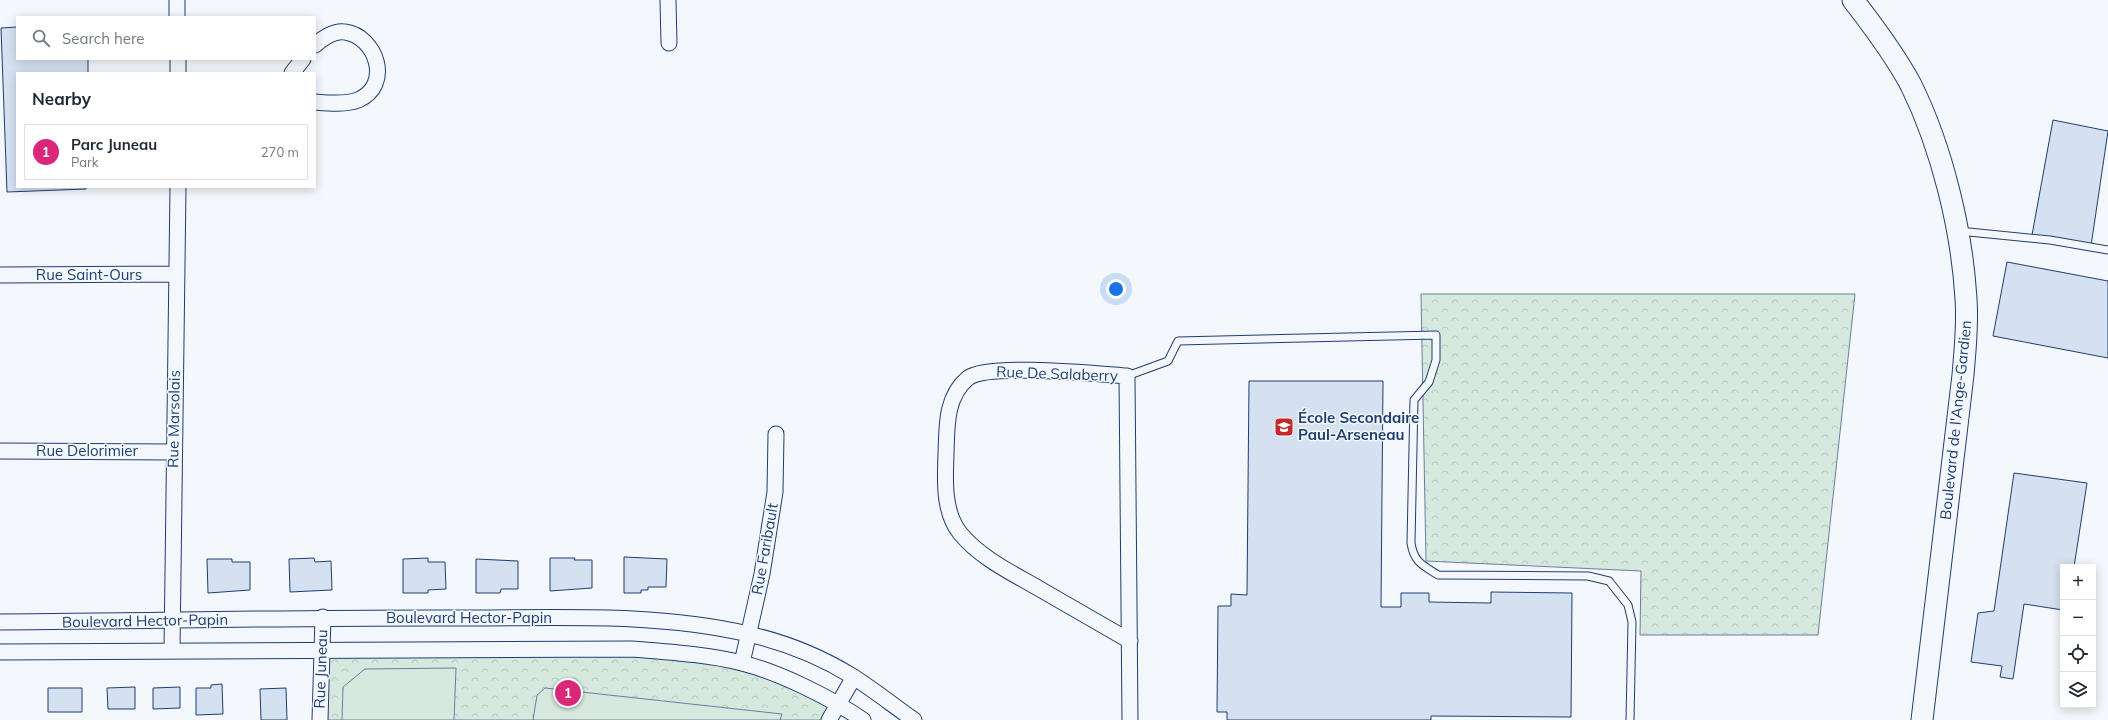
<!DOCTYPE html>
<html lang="en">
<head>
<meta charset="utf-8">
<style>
  :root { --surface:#fff; --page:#f6f6f7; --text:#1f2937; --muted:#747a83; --line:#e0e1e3; --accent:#db2777 }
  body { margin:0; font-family:Mulish,sans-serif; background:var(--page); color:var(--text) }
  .controls { position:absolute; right:12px; bottom:12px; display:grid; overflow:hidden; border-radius:0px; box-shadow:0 2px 10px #0003 }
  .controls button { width:36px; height:36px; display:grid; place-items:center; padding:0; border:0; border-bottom:1px solid var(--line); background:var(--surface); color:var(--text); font:20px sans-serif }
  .you { position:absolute; left:1116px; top:289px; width:14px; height:14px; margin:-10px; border:3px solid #fff; border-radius:50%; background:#1a73e8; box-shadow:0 0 0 6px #1a73e833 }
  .badge { display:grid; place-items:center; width:26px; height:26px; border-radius:50%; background:var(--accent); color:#fff; font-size:13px; font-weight:700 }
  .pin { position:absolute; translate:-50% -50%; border:2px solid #fff; box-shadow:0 1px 4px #0006 }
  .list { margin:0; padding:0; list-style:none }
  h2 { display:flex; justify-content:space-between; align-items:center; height:52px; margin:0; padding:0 16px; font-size:17px }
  h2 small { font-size:13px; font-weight:400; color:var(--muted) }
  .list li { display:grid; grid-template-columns:26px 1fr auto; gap:12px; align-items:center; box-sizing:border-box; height:56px; margin:0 8px 8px; padding:0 8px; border:1px solid var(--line); border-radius:0px }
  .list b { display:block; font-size:15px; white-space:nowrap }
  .list p { margin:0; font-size:13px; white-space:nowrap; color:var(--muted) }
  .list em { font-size:13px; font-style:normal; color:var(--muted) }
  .icon { flex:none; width:22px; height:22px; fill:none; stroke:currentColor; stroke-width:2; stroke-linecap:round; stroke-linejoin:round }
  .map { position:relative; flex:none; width:2108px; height:720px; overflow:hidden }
  .search { position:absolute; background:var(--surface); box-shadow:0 2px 10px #0003; left:16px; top:16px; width:300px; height:44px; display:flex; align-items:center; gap:10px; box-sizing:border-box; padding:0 14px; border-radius:0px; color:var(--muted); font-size:15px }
  .panel { position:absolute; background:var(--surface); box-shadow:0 2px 10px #0003; left:16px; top:72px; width:300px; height:116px; border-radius:0px }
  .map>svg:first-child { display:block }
  .park { fill:url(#park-crowns); stroke:#687fa3 }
  .pitch { fill:#d7e8df; stroke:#687fa3 }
  .building { fill:#d5e0f0; stroke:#1d3f73 }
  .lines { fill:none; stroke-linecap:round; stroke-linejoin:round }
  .service-casing { stroke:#1d3f73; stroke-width:9 }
  .minor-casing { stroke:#1d3f73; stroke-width:17 }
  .secondary-casing { stroke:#1d3f73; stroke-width:23 }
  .service { stroke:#f4f7fb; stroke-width:7 }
  .minor { stroke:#f4f7fb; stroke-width:15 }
  .secondary { stroke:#f4f7fb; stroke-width:21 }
  .labels { text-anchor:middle; stroke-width:3; stroke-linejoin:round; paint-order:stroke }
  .street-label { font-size:15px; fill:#1d3f73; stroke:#f4f7fb }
  .poi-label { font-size:15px; font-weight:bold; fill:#1d3f73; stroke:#f4f7fb; text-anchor:start }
</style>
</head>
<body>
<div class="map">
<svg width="2108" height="720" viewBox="0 0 2108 720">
  <defs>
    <pattern id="park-crowns" width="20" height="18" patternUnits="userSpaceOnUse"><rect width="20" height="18" fill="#d7e8df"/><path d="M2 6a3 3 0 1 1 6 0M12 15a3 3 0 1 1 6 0" fill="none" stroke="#b8c8c3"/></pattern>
  </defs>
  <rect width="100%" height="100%" fill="#f4f7fb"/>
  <path class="park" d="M 1421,294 L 1855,294 L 1818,635 L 1640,635 L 1641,571 L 1426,561 Z
    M 320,651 L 707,657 L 838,703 L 829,720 L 320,720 Z"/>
  <path class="pitch" d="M 456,668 L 454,720 L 342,720 L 343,687 L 365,669 Z
    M 545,688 L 782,714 L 780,720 L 533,720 L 537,695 Z"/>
  <path class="building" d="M 17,27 L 17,59 L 88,59 L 88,73 L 17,73 L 17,187 L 86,187 L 86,189 L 7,192 L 1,28 Z
    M 2053,120 L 2108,131 L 2091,246 L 2032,235 Z
    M 2007,262 L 2108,281 L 2108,358 L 1993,336 Z
    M 1249,381 L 1383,381 L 1381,607 L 1401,607 L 1401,593 L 1429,593 L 1429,602 L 1491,603 L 1491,592 L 1572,593 L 1571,717 L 1431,716 L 1431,720 L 1227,720 L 1227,712 L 1217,712 L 1218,606 L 1231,606 L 1231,594 L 1247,595 Z
    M 2014,473 L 2087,483 L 2074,567 L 2063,567 L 2063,610 L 2024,604 L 2013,679 L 2000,677 L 2002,666 L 1971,662 L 1978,613 L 1994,611 Z
    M 624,557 L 667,559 L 666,587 L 648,587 L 648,590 L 641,590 L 641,593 L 624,593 Z
    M 314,558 L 315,562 L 331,561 L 332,590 L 290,592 L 289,559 Z
    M 428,558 L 428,562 L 445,562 L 446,589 L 428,590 L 428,593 L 403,593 L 403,559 Z
    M 550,558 L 575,558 L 574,560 L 592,560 L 592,588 L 550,591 Z
    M 207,559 L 232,559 L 232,562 L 250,562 L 250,590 L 208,593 Z
    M 476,559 L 518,561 L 518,589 L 501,589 L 500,593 L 476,593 Z
    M 222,684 L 223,714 L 196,715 L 196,688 L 211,688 L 211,685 Z
    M 135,687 L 135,709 L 108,709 L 107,688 Z
    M 180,687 L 180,708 L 153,709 L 153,688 Z
    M 48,688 L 82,688 L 82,712 L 48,712 Z
    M 286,688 L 287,720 L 261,720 L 260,689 Z"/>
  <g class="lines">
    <g class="service-casing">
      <path id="service" d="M 1959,231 L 2050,240 L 2108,250
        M 1127,376 L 1168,361 L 1178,341 L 1436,335 L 1436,360 L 1429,382 L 1414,400 L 1411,543 C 1414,562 1422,565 1438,575 L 1588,576 L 1609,581 L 1628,605 L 1632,622 L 1630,720"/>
    </g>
    <g class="minor-casing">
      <path id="minor" d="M 177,0 L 177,17
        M 668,0 L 669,43
        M 315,45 C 323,38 334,30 345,32 C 376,36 393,85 358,100 C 346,105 327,103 315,102
        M 178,59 L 178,73
        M 292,73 L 303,59
        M 0,275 L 177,274
        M 0,451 L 173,452
        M 0,622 C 157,621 314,617 471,618 C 563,618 658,613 748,634 C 784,642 821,657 852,676 C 874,690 894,706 914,720
        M 172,650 L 178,187
        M 0,652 L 632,649 C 668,652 706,654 742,663 C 781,673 829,697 863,720
        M 742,663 L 762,574 L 775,492 L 776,434
        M 320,720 L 323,617
        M 829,720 L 854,677
        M 1130,720 L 1127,376 C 1098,374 988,363 968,378 C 945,397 947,428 946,454 C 945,479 943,512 960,533 C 979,557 1012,573 1038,588 C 1069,606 1100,624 1130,641"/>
    </g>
    <g class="secondary-casing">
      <path id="secondary" d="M 1853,0 C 1874,27 1895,55 1911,85 C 1942,148 1962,230 1966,299 C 1968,325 1965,350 1963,375 L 1922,720"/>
    </g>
    <use href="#service" class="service"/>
    <use href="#minor" class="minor"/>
    <use href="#secondary" class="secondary"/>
  </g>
  <defs>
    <g id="school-square" transform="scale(1)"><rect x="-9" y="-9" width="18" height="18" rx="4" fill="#c62828" stroke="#f4f7fb"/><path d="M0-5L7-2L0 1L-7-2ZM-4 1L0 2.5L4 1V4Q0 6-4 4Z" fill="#fff"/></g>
  </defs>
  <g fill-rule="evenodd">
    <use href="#school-square" x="1284" y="427"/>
  </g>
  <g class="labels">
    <g class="street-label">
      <text x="89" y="280">Rue Saint-Ours</text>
      <text transform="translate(1057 374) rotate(2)" y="5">Rue De Salaberry</text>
      <text transform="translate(174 419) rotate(-89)" y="5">Rue Marsolais</text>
      <text transform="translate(1956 420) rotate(-84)" y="5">Boulevard de l'Ange-Gardien</text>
      <text x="87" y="456">Rue Delorimier</text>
      <text transform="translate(765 549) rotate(-80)" y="5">Rue Faribault</text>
      <text x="469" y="623">Boulevard Hector-Papin</text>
      <text transform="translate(145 621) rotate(-1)" y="5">Boulevard Hector-Papin</text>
      <text transform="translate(321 669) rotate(-88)" y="5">Rue Juneau</text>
    </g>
    <g class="poi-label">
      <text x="1298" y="423">École Secondaire<tspan x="1298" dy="17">Paul-Arseneau</tspan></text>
    </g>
  </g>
</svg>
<div class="controls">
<button>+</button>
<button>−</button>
<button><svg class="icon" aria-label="locate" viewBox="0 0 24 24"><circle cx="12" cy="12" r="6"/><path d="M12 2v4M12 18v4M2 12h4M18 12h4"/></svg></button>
<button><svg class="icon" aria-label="layers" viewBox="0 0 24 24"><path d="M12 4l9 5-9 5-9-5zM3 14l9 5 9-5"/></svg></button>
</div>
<div class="you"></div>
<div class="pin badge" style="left:568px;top:693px">1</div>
<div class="search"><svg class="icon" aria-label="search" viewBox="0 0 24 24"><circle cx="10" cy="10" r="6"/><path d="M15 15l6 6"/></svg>Search here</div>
<section class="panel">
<h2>Nearby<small></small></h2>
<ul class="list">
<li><span class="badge">1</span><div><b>Parc Juneau</b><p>Park</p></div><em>270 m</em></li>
</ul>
</section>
</div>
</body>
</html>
